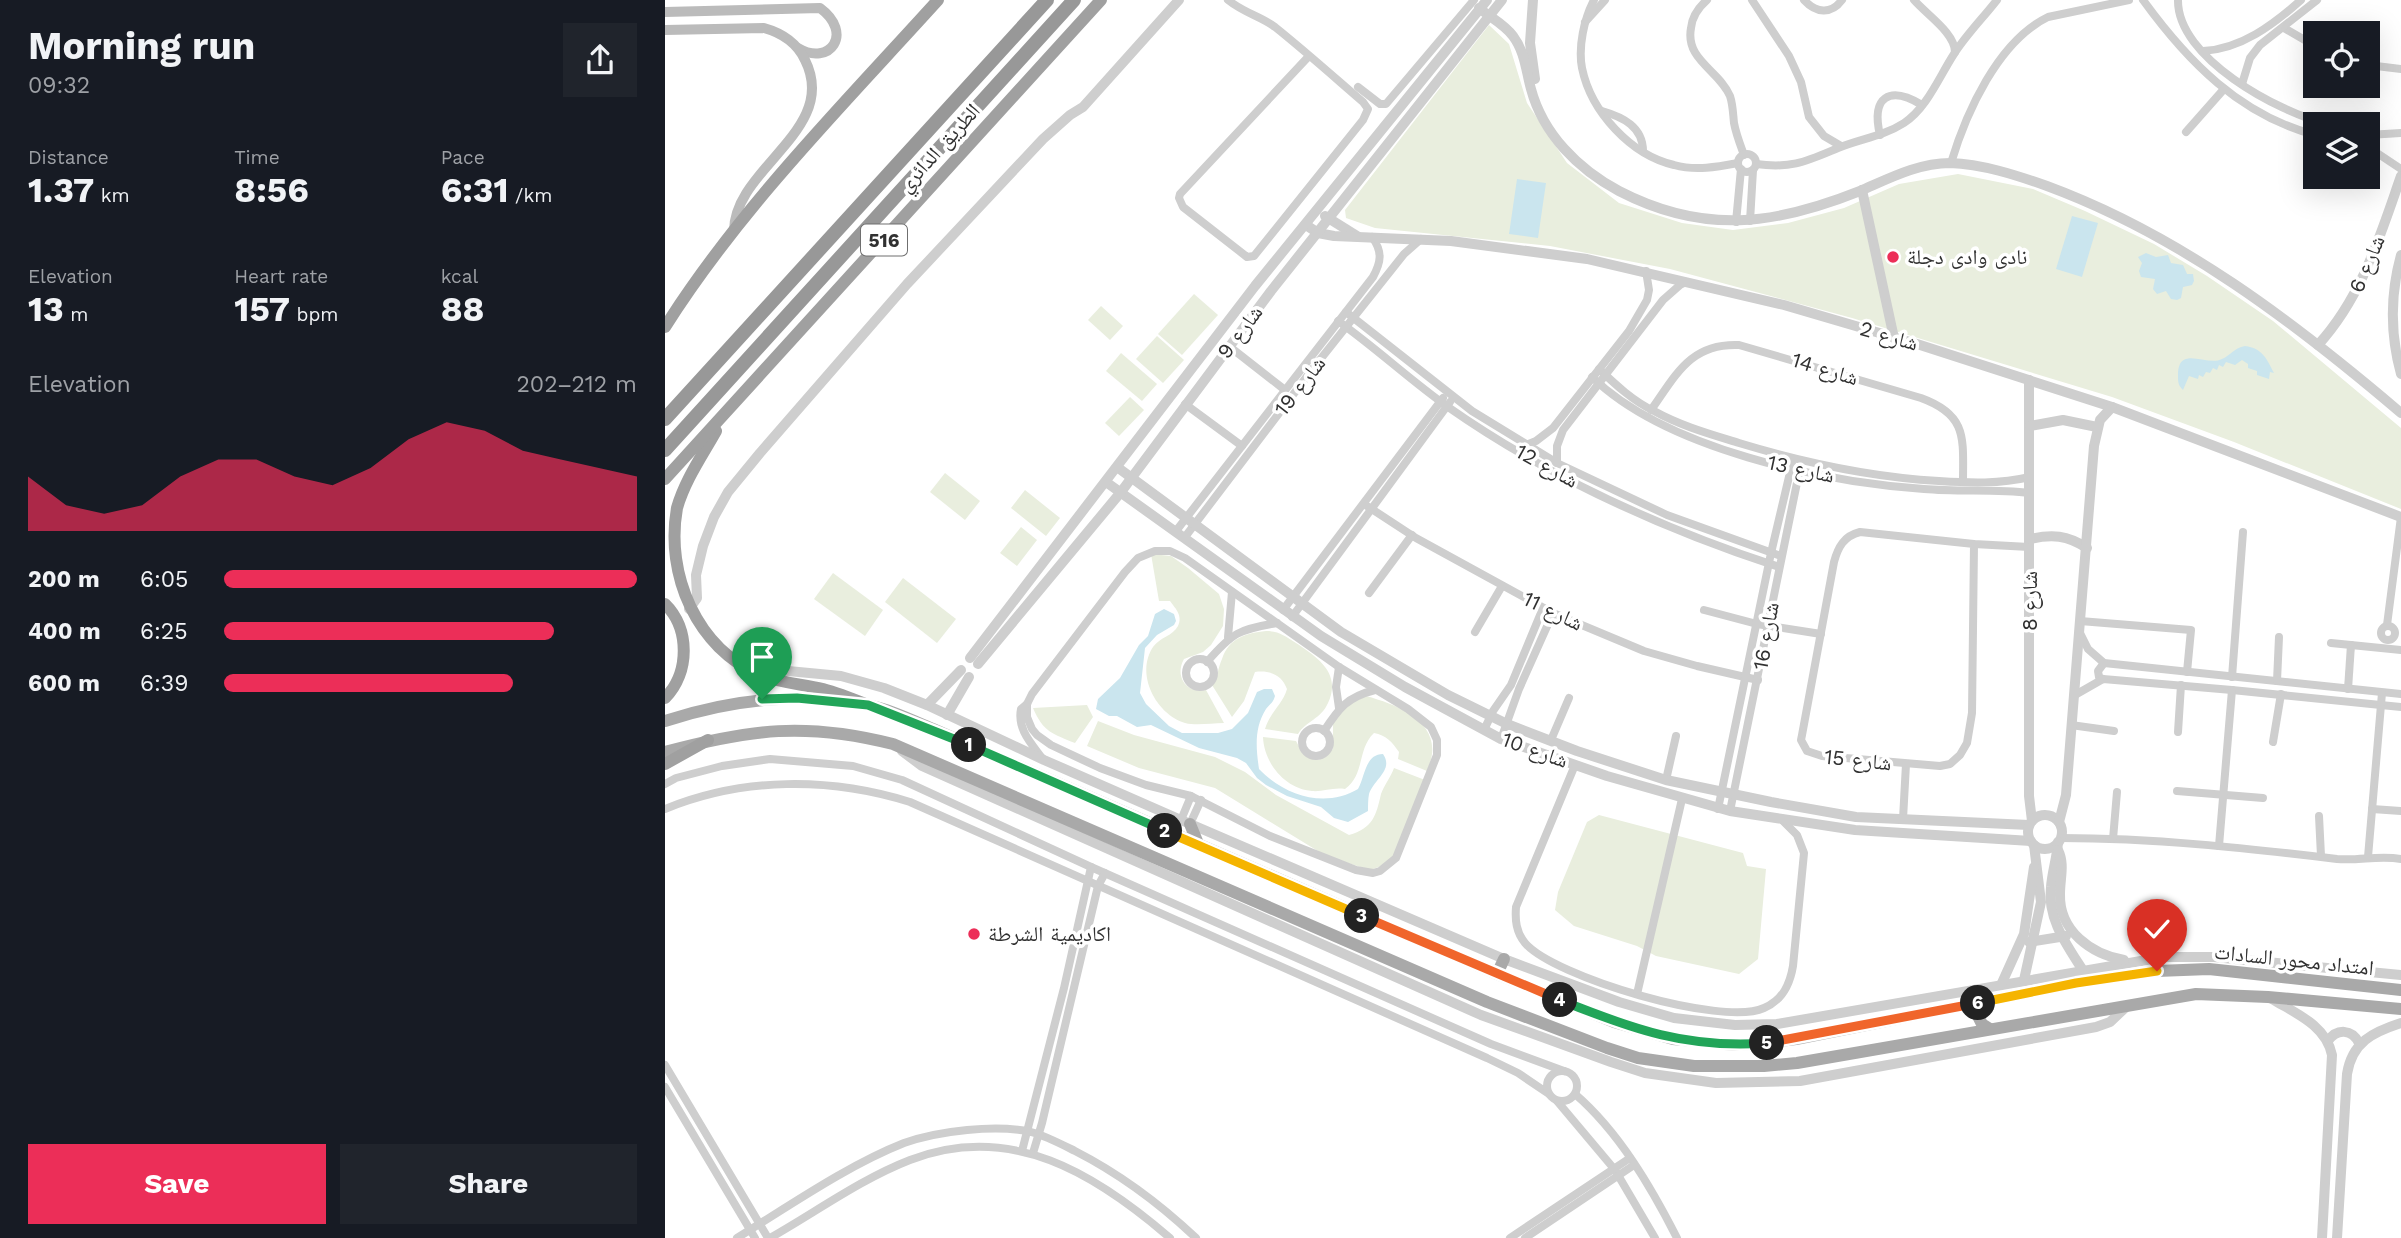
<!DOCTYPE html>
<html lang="en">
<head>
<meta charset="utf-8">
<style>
	:root { --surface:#171b24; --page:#20242c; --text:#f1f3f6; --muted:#9ea1a6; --accent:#ec2e58 }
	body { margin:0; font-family:"Work Sans","Noto Naskh Arabic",sans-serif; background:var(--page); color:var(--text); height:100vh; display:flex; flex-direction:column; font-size:26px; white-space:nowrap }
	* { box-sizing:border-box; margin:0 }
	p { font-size:23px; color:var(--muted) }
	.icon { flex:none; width:38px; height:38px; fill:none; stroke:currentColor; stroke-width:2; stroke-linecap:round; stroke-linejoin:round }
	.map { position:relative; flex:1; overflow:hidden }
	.side { display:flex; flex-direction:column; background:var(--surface); width:665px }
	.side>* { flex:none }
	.buttons { position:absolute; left:1638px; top:21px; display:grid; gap:14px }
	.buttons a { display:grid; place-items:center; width:77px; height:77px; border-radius:0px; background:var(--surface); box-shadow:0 7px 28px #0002; font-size:35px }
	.pin { position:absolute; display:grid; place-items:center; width:60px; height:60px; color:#fff; margin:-72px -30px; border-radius:50% 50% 50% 0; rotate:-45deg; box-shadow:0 0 7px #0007 }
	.pin .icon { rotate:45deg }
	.km { position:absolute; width:35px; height:35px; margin:-18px; border-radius:50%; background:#222; color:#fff; font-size:19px; line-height:35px; text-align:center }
	.round { display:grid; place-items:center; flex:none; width:74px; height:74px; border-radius:0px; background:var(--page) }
	.summary { display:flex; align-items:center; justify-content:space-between; height:119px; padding:0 28px }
	h1 { font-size:38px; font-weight:700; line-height:52px }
	.figures { display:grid; grid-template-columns:repeat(3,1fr); gap:10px; height:119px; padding:7px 28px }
	.figures div { display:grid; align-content:center }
	.figures b { font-size:35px; font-weight:700 }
	.figures small { font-size:19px; font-weight:400 }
	.figures p { font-size:19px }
	.chart { height:196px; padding:14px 28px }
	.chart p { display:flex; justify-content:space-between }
	.chart svg { width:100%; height:126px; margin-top:7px; fill:var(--accent); opacity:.7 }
	.button { display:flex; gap:14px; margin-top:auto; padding:14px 28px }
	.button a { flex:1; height:80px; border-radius:0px; background:var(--accent); color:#fff; font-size:28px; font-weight:700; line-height:80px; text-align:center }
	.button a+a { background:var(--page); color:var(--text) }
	ul { padding:0 28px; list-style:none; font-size:23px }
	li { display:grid; grid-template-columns:112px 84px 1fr; align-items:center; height:52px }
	li i { height:18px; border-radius:9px; background:var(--accent) }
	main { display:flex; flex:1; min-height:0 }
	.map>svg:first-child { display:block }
	.green { fill:#e9eede }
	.water { fill:#cae5ee }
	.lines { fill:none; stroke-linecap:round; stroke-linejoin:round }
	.minor { stroke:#cecece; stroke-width:8 }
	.tertiary { stroke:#cecece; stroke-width:10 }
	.secondary { stroke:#bbb; stroke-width:10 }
	.primary { stroke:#a9a9a9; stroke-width:12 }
	.trunk { stroke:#a0a0a0; stroke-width:12 }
	.motorway { stroke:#989898; stroke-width:14 }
	.split-1-casing { stroke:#fff; stroke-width:14 }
	.split-2-casing { stroke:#fff; stroke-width:14 }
	.split-3-casing { stroke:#fff; stroke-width:14 }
	.split-4-casing { stroke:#fff; stroke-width:14 }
	.split-5-casing { stroke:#fff; stroke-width:14 }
	.split-6-casing { stroke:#fff; stroke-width:14 }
	.split-7-casing { stroke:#fff; stroke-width:14 }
	.split-1 { stroke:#22a559; stroke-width:9 }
	.split-2 { stroke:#22a559; stroke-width:9 }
	.split-3 { stroke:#f5b400; stroke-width:9 }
	.split-4 { stroke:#f0652b; stroke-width:9 }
	.split-5 { stroke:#22a559; stroke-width:9 }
	.split-6 { stroke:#f0652b; stroke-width:9 }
	.split-7 { stroke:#f5b400; stroke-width:9 }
	.poi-dot { fill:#ec2e58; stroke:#fff; stroke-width:2.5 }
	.labels { text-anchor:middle; stroke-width:7; stroke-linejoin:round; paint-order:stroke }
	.shield { fill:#fff; stroke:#6f6f6f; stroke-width:2 }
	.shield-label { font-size:19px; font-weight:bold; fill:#313131 }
	.street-label { font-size:21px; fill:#313131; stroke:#fff }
	.poi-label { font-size:21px; fill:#313131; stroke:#fff; text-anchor:start }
</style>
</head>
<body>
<main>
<section class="side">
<div class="summary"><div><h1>Morning run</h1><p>09:32</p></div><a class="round"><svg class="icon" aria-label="share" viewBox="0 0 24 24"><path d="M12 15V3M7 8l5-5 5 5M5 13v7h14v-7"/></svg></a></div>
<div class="figures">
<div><p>Distance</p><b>1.37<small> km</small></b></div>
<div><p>Time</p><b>8:56</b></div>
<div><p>Pace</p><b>6:31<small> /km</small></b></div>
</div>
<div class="figures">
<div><p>Elevation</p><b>13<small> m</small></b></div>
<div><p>Heart rate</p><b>157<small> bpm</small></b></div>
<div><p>kcal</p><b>88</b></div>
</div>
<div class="chart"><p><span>Elevation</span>202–212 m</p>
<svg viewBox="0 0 160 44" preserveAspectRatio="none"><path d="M0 44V25L10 35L20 38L30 35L40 25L50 19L60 19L70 25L80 28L90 22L100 12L110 6L120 9L130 16L140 19L150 22L160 25V44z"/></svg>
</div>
<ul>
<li><b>200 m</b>6:05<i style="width:100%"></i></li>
<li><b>400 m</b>6:25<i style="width:80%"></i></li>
<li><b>600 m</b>6:39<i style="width:70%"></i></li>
</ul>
<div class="button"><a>Save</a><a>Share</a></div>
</section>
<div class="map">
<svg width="1736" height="1238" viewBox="0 0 1736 1238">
	<rect width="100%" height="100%" fill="#fff"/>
	<g class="green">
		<polygon points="824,25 844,44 862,103 902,163 954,203 1017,223 1068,230 1123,223 1179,208 1234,184 1293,174 1368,189 1420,211 1489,244 1542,276 1608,321 1736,428 1736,509 1569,442 1447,397 1187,318 1005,269 885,246 710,228 681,218 680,210"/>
		<polygon points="529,294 553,315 517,355 493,334"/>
		<polygon points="436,306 458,326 445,340 423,320"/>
		<polygon points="492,336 519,360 498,383 471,359"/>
		<polygon points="456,353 492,384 477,401 441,371"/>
		<polygon points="465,397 479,410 454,436 440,423"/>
		<polygon points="280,473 315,501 300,520 265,492"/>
		<polygon points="360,490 395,518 381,536 346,508"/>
		<polygon points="356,527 372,540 352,566 335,553"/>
		<path d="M486,554L506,556L523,568L554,594L559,609L558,626L546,645L538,652L519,659C509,677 522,694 541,690L559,723C546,723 532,726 520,723C491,714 470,674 488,647C495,637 508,636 513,626C518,616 511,609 505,601H494Z"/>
		<polygon points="168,573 218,610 200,636 149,599"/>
		<polygon points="238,578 291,619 272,643 220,602"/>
		<path d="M601,631C614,631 620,636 631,643C652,657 677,673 663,703C656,719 641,721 633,734L600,729C605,712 618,704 622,689C617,675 605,670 590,672L579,701L567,717L547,685C553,676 553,668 557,659C564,638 581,633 601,631Z"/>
		<path d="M701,696C737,706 783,725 762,771L733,759L734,752C727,742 721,735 709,733C692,749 700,775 680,789C668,787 658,792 647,791C620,789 599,763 598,737L631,741L638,754L654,760L668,749V722L682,705Z"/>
		<path d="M422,705L428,717L410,743C388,734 378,732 368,708Z"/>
		<path d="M433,721L469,735L550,757L580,772L611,795L684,835C708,828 711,816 716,794C719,785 726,777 729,768L760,780L734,846L725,863L705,870L661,856L550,788L474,768L422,746Z"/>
		<polygon points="934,815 1078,853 1082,866 1101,869 1093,959 1074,974 991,956 972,946 909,926 890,910 893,892 922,822"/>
	</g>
	<g class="water">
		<polygon points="852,179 881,183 873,238 844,234"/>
		<polygon points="1407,216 1433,223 1417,277 1391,269"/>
		<polygon points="1481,253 1491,257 1503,255 1506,263 1518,265 1522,274 1528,274 1529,281 1527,285 1518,287 1516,298 1512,300 1506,299 1501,291 1492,294 1488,289 1490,279 1476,277 1474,271 1477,263 1473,257"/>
		<path d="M1580,346C1597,348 1602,359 1609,373L1605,372L1604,379L1592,375V371L1583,368V364L1577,360L1570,365L1561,362L1558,367L1554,365L1552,370L1548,368L1545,373L1541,372L1538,377L1534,375L1533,379L1524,376L1518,390C1513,385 1513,382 1513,375C1513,344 1542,367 1557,359C1566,355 1569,348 1580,346Z"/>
		<path d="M499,609L509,614L511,621L509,625L492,635L480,648L475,693L481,704L504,726L517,733H553L567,729L583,713L592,692L599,689H607L610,696C608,703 605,704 601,709C589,728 591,748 594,769C619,795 659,809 693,789C700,777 700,754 718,754C729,770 709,779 704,794C703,799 703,806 703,811L683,822L669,818L656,807L622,796L601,785L592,778L581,763L572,758L534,748L486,725L472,727L452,716H444L431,709L433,699L455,678L474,645L483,636L490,614Z"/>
	</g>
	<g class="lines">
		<g class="minor">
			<path d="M563,0C579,13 595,16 610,27C640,51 669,77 698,102L703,109L698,120L589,256L582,257L518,207L514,198L515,194L644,56"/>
			<path d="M929,0C919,19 913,47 917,68C926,112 966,155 1009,165C1031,171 1052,167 1073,163"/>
			<path d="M1042,0C1034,7 1027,17 1026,28C1020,60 1054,70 1065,96C1068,105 1068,114 1069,123C1071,134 1075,144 1079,155"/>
			<polyline points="1087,0 1124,56 1136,82 1144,117 1159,136 1176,146"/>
			<path d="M1139,0C1151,13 1166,15 1177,0"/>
			<path d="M1249,0C1262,15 1290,33 1290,52"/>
			<path d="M1478,0C1523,62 1575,115 1650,135"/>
			<path d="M1513,0C1512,58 1613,112 1662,124"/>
			<polyline points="920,22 940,0"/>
			<polyline points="1619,28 1650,46"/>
			<path d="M1538,51C1576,49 1608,25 1636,0"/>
			<polyline points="1703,65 1736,69"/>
			<polyline points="1577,84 1585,58 1595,45 1652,0"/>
			<polyline points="693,87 715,104 721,104 809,0"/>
			<path d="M937,111C958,117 978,127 978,151"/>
			<polyline points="1521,132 1559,89"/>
			<path d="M1215,135C1206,97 1224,85 1257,105"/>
			<polyline points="1703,135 1736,133"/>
			<polyline points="1703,147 1736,169"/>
			<circle cx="1082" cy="163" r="9"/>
			<path d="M1286,163C1301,113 1333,41 1383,17L1464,0"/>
			<path d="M1091,164C1127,169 1142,161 1173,148C1195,139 1219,136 1239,123C1262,108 1274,77 1289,54C1301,35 1318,18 1332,0"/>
			<polyline points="1085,221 1088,170"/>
			<polyline points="1071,222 1076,169"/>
			<polyline points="681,312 807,411 892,463 1002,515 1116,556"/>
			<path d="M673,321C711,348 745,380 783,407C883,477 998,529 1114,567"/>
			<polyline points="565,347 620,390"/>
			<path d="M934,369C951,385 968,401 989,411C1016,426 1045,434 1074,443C1140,463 1206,477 1274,481C1306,483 1334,484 1365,477"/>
			<path d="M927,377C1001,449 1158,482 1259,489C1294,492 1330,489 1365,493"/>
			<polyline points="520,404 577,446"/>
			<path d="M986,410C1011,375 1025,343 1074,345L1256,398C1303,415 1298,439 1298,482"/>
			<polyline points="861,445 871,441 888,428 964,331 982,300 984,290 981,271"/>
			<polyline points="892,463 892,446 898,430 998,300 1015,285 1021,282"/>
			<polyline points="699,504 751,538 888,613 979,651 1032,666 1093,680"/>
			<path d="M511,531L708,277C716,262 718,252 707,237"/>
			<polyline points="520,537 646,371 739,254 756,239"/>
			<path d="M1309,544L1195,532C1179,536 1173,547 1169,562L1137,735L1136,740L1142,751L1157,756L1275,766L1285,764L1295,755L1302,743L1307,713L1309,544L1364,547"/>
			<polygon points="490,551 505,551 520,558 674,667 743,709 766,727 772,740 772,755 731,858 715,871 708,873 691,870 605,836 526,796 481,785 435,768 386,745 372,735 367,729 362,717 362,704 367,694 460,572 473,558"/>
			<polyline points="704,593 747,535"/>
			<polyline points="618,610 778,398"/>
			<polyline points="1039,610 1092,624 1156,634"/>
			<polyline points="627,617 785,402"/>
			<polyline points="1415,621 1526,630 1522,672"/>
			<polyline points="1722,625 1736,517"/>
			<circle cx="1723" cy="633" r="7"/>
			<polyline points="1414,631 1423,649 1439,663 1736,694"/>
			<polyline points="810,632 837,586"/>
			<polyline points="563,637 567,592"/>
			<polyline points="1666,643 1736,650"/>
			<circle cx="535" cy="673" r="14"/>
			<path d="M542,662C567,633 574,629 612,623"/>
			<polyline points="1567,677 1578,532"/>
			<polyline points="1438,679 1434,677 1433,671 1439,663"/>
			<polyline points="1612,681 1614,637"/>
			<polyline points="1683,689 1686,645"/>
			<polyline points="1410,695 1438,679 1567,690 1736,707"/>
			<path d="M362,704L356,709C352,729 366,743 377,758"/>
			<polyline points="674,708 671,687 674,667"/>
			<polyline points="1406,725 1449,731"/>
			<circle cx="651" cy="742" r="14"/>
			<polyline points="819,730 828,711 846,685 878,608"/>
			<path d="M659,731C674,708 682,697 710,690"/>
			<polyline points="1513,732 1516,685"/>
			<polyline points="836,739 854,689 888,613"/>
			<polyline points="886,740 904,698"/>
			<polyline points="1608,742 1616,694"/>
			<path d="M910,765L851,907C850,920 851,932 860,943C889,977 1057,1027 1099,1008C1118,1000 1125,984 1128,966L1139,853L1132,835L1117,820"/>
			<polyline points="1001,780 1011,736"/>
			<polyline points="0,784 11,778 57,766 105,759 188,766 237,780 426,867 826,1044 899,1071"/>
			<polyline points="1512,791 1598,798"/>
			<path d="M0,809C78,777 165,777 245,802L822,1058L853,1073L884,1094"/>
			<polyline points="1053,809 1106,553 1127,464"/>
			<polyline points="1707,809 1736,811"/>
			<polyline points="1065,811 1135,468"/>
			<polyline points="1654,816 1656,856"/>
			<polyline points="1238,819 1241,764"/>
			<polyline points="516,820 526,796"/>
			<polyline points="525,824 536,800"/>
			<path d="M1396,838C1488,838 1580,848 1672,859C1694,861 1714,855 1736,859"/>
			<polyline points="1448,839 1452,792"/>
			<polyline points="1554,846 1567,690"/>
			<polyline points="1703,857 1717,693"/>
			<polyline points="972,994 1017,799"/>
			<polyline points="0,1065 103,1238"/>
			<circle cx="897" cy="1086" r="15"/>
			<polyline points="0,1087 90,1238"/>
			<path d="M910,1094C954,1132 986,1187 1012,1238"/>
			<polyline points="892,1101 950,1170 990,1238"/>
			<polyline points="357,1151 399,988 426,867"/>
			<polyline points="368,1153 377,1123 433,886 440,873"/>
			<path d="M72,1238C124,1206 183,1165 239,1143C273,1131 331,1124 366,1132C381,1136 396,1144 410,1151C455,1174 494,1203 531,1238"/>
			<path d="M105,1238C151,1212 196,1179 245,1160C346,1121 431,1174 505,1238"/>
			<polyline points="845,1238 965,1158"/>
			<polyline points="860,1238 969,1165"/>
		</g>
		<g class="tertiary">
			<polyline points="868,0 865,43 870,79"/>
			<path d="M814,8C826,18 839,24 848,36C860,52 861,71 866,89C878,134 913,169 954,191C1039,235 1110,225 1195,191C1223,179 1253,163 1285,163C1317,164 1351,175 1382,186C1515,235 1629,322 1736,413"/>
			<polyline points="1197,190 1229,338"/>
			<polyline points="660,216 692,236"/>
			<polyline points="641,225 653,233 669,236 786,241 922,259 1119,305 1252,344 1447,407 1736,517"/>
			<path d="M1736,255C1725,295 1725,334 1736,374"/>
			<path d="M1653,345C1697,297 1715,236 1736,176"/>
			<polyline points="1364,380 1364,796 1367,821"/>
			<polyline points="1365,426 1398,420 1432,427"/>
			<polyline points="452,467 676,632 783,695 842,724 912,751 1001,780 1106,802 1191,817 1364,825"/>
			<polyline points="441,482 656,636 740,687 836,739 942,776 1065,811 1190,830 1366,841"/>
			<path d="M1365,539C1387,534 1402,535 1422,548"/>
			<polyline points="24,609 32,598 31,575 38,546 49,517 63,492 95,453 242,284 378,139 405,115 418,107 514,0"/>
			<polyline points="305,658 590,286 822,0"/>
			<polyline points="81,664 102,669 176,676 219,688 262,705 379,760 516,820 839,959 954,1002 1009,1018 1070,1025 1112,1024 1499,957 1549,957 1736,975"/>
			<polyline points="313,664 456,492 606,291 837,0"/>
			<polyline points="262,705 296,670"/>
			<polyline points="282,715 304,677"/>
			<polyline points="237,751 257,766 816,1015 946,1062 980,1073 1051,1083 1135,1081 1431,1027 1445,1022 1462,1006"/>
			<circle cx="1380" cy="832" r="17"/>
			<polyline points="1394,822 1401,795 1429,446 1435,420 1447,407"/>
			<path d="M1393,842C1392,858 1387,872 1386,887C1382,918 1401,944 1417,969"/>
			<path d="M1393,850C1400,864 1395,878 1395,894C1394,931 1426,954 1459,960"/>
			<polyline points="1364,942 1401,936"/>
			<polyline points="1359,980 1376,902 1369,845"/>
			<polyline points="1336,985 1359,934 1369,867"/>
			<path d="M1607,999C1630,1013 1661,1025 1667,1055L1657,1238"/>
			<path d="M1663,1041C1672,1028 1687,1029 1694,1043"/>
			<path d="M1672,1238L1682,1074C1687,1042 1708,1032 1736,1023"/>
		</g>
		<g class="secondary">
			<path d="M0,12L155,8C189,33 165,67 133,48"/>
			<path d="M0,30L99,28C117,33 132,43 140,60C175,130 69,168 69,231"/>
		</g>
		<g class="primary">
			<path d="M0,721C64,700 136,691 202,705C225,709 247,721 268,729L832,974L949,1022L1008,1039L1070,1045L1100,1043L1131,1039L1411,983L1492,971L1544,969L1736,990"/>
			<path d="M0,752C85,729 141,722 228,744L822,1002L942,1048L973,1058L1029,1066H1099L1132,1063L1531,994L1603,997L1736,1009"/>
			<polyline points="525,824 534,846"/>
			<polyline points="832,974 839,959"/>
			<polyline points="1317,1003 1313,1016 1317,1024 1325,1029"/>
		</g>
		<g class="trunk">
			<path d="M0,327C76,207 178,105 273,0"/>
			<path d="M51,431C37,456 20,480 12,508C0,575 32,648 95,675C115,683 137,684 158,689C173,693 188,699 203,705"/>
			<polyline points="0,479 436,0"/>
			<path d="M0,604C25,628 25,673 0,698"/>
			<polyline points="0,764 43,740"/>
		</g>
		<g class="motorway">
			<polyline points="0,419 382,0"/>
			<polyline points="0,450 409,0"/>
		</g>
	</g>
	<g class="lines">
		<g class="split-1-casing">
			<polyline id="split-1" points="97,699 132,698 203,705 304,745"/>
		</g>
		<g class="split-2-casing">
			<polyline id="split-2" points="304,745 500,831"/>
		</g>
		<g class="split-3-casing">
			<polyline id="split-3" points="500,831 697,916"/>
		</g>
		<g class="split-4-casing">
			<polyline id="split-4" points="697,916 895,1000"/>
		</g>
		<g class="split-5-casing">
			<path id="split-5" d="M895,1000C967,1029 1022,1049 1102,1043"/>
		</g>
		<g class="split-6-casing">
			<polyline id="split-6" points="1102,1043 1313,1003"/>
		</g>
		<g class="split-7-casing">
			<polyline id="split-7" points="1313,1003 1411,983 1492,971"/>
		</g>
		<use href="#split-1" class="split-1"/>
		<use href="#split-2" class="split-2"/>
		<use href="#split-3" class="split-3"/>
		<use href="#split-4" class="split-4"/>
		<use href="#split-5" class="split-5"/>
		<use href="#split-6" class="split-6"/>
		<use href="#split-7" class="split-7"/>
	</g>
	<g class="poi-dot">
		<circle cx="1228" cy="257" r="7"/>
		<circle cx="309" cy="934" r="7"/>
	</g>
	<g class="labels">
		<rect class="shield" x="196" y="224.5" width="46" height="31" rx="5"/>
		<g class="shield-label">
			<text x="219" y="247">516</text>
		</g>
		<g class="street-label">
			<text transform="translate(274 148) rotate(-48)" y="7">الطريق الدائري</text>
			<text transform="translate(1702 264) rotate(-67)" y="7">شارع 6</text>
			<text transform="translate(575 332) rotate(-53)" y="7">شارع 9</text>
			<text transform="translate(1224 336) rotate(16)" y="7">شارع 2</text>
			<text transform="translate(1160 369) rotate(17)" y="7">شارع 14</text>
			<text transform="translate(635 386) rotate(-52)" y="7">شارع 19</text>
			<text transform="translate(882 466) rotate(29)" y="7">شارع 12</text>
			<text transform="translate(1136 469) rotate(12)" y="7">شارع 13</text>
			<text transform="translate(1365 601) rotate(-90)" y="7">شارع 8</text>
			<text transform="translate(888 611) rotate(26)" y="7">شارع 11</text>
			<text transform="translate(1101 636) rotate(-80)" y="7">شارع 16</text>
			<text transform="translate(870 750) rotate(20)" y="7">شارع 10</text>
			<text transform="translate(1193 760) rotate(6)" y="7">شارع 15</text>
			<text transform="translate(1629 960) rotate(6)" y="7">امتداد محور السادات</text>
		</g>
		<g class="poi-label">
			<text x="1242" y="264">نادى وادى دجلة</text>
			<text x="323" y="941">اكاديمية الشرطة</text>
		</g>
	</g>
</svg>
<div class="buttons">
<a><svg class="icon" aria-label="locate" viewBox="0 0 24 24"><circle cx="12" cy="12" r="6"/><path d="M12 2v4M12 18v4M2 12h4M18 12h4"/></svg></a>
<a><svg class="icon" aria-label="layers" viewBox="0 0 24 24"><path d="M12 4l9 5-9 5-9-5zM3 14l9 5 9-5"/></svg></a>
</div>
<div class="pin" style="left:97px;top:699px;background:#1e9e55"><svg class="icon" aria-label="arrive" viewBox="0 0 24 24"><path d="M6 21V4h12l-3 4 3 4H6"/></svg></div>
<div class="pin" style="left:1492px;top:971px;background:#d93025"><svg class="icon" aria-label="check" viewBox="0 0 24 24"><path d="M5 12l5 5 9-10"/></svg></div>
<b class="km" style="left:304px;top:745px">1</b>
<b class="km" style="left:500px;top:831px">2</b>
<b class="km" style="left:697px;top:916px">3</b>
<b class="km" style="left:895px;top:1000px">4</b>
<b class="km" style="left:1102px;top:1043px">5</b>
<b class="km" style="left:1313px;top:1003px">6</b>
</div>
</main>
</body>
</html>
